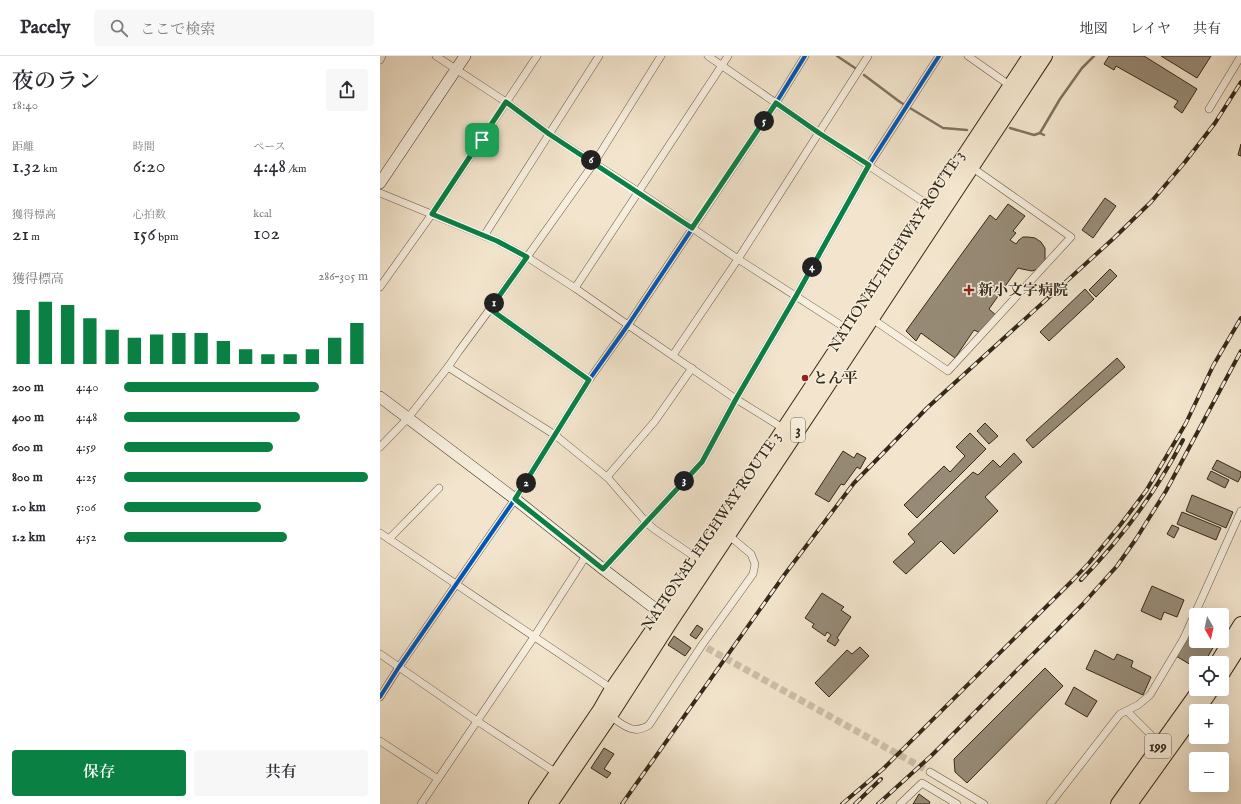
<!DOCTYPE html>
<html lang="ja">
<head>
<meta charset="utf-8">
<style>
	:root { --surface:#fff; --page:#f7f7f7; --text:#2b2b33; --muted:#7c7c81; --line:#e1e1e2; --accent:#0b8043 }
	body { margin:0; font-family:"IM FELL English","Noto Serif JP",serif; background:var(--page); color:var(--text); height:100vh; display:flex; flex-direction:column; font-size:15px; white-space:nowrap }
	* { box-sizing:border-box; margin:0 }
	p { font-size:13px; color:var(--muted) }
	.icon { flex:none; width:22px; height:22px; fill:none; stroke:currentColor; stroke-width:2; stroke-linecap:round; stroke-linejoin:round }
	.map { position:relative; flex:1; overflow:hidden }
	.sheet { display:flex; flex-direction:column; background:var(--surface); width:380px }
	.sheet>* { flex:none }
	.needle { width:26px; rotate:171deg }
	.buttons { position:absolute; left:809px; top:552px; display:grid; gap:8px }
	.buttons a { display:grid; place-items:center; width:40px; height:40px; border-radius:4px; background:var(--surface); box-shadow:0 4px 16px #0002; font-size:20px }
	.pin { position:absolute; display:grid; place-items:center; width:34px; height:34px; color:#fff; margin:-17px; border-radius:8px; box-shadow:0 2px 6px #0006 }
	.km { position:absolute; width:20px; height:20px; margin:-10px; border-radius:50%; background:#222; color:#fff; font-size:11px; line-height:20px; text-align:center }
	.round { display:grid; place-items:center; flex:none; width:42px; height:42px; border-radius:4px; background:var(--page) }
	.summary { display:flex; align-items:center; justify-content:space-between; height:68px; padding:0 12px }
	h1 { font-size:22px; font-weight:600; line-height:30px }
	.stats { display:grid; grid-template-columns:repeat(3,1fr); gap:6px; height:68px; padding:4px 12px }
	.stats div { display:grid; align-content:center }
	.stats b { font-size:20px; font-weight:600 }
	.stats small { font-size:11px; font-weight:400 }
	.stats p { font-size:11px }
	.chart { height:112px; padding:8px 12px }
	.chart p { display:flex; justify-content:space-between }
	.chart svg { width:100%; height:72px; margin-top:4px; stroke:var(--accent); stroke-width:6 }
	.action { display:flex; gap:8px; margin-top:auto; padding:8px 12px }
	.action a { flex:1; height:46px; border-radius:4px; background:var(--accent); color:#fff; font-size:16px; font-weight:600; line-height:46px; text-align:center }
	.action a+a { background:var(--page); color:var(--text) }
	ul { padding:0 12px; list-style:none; font-size:13px }
	li { display:grid; grid-template-columns:64px 48px 1fr; align-items:center; height:30px }
	li i { height:10px; border-radius:5px; background:var(--accent) }
	header { display:flex; align-items:center; gap:24px; box-sizing:border-box; height:56px; padding:0 20px; background:var(--surface); border-bottom:1px solid var(--line) }
	header strong { font-size:19px }
	nav { display:flex; gap:22px; margin-inline-start:auto; font-size:14px }
	.search { width:280px; height:36px; background:var(--page); display:flex; align-items:center; gap:10px; box-sizing:border-box; padding:0 14px; border-radius:4px; color:var(--muted); font-size:15px }
	main { display:flex; flex:1; min-height:0 }
	.map>svg:first-child { display:block }
	.lines { fill:none; stroke-linecap:round; stroke-linejoin:round }
	.stream { stroke:#807360; stroke-width:2.5 }
	.building { fill:#978b77; stroke:#342919 }
	.street-tunnel { stroke:#cdbfa9; stroke-width:7; stroke-dasharray:7 3.5; stroke-linecap:butt }
	.street-casing { stroke:#645846; stroke-width:8 }
	.secondary-casing { stroke:#342919; stroke-width:12 }
	.highway-casing { stroke:#342919; stroke-width:16 }
	.street { stroke:#f7eede; stroke-width:7 }
	.secondary { stroke:#f7eede; stroke-width:11 }
	.highway { stroke:#f3e5cd; stroke-width:14 }
	.rail-casing { stroke:#342919; stroke-width:4 }
	.rail { stroke:#f7eede; stroke-width:2.5; stroke-dasharray:8; stroke-linecap:butt }
	.cycleway-casing { stroke:#f7eede; stroke-width:6 }
	.cycleway { stroke:#0057b8; stroke-width:4 }
	.route-casing { stroke:#fff; stroke-width:8 }
	.route { stroke:#0b8043; stroke-width:5 }
	.poi-dot { fill:#8f2418; stroke:#f7eede; stroke-width:1.5 }
	.labels { text-anchor:middle; stroke-width:3; stroke-linejoin:round; paint-order:stroke }
	.shield { fill:#f7eede; stroke:#6e6454; stroke-width:1 }
	.shield-label { font-size:14px; font-weight:bold; fill:#342919 }
	.street-label { font-size:15px; fill:#342919; stroke:#f7eede }
	.poi-label { font-size:15px; font-weight:bold; fill:#342919; stroke:#f7eede; text-anchor:start }
</style>
</head>
<body>
<header>
<strong>Pacely</strong>
<div class="search"><svg class="icon" aria-label="search" viewBox="0 0 24 24"><circle cx="10" cy="10" r="6"/><path d="M15 15l6 6"/></svg>ここで検索</div>
<nav><a>地図</a><a>レイヤ</a><a>共有</a></nav>
</header>
<main>
<section class="sheet">
<div class="summary"><div><h1>夜のラン</h1><p>18:40</p></div><a class="round"><svg class="icon" aria-label="share" viewBox="0 0 24 24"><path d="M12 15V3M7 8l5-5 5 5M5 13v7h14v-7"/></svg></a></div>
<div class="stats">
<div><p>距離</p><b>1.32<small> km</small></b></div>
<div><p>時間</p><b>6:20</b></div>
<div><p>ペース</p><b>4:48<small> /km</small></b></div>
</div>
<div class="stats">
<div><p>獲得標高</p><b>21<small> m</small></b></div>
<div><p>心拍数</p><b>156<small> bpm</small></b></div>
<div><p>kcal</p><b>102</b></div>
</div>
<div class="chart"><p><span>獲得標高</span>286–305 m</p>
<svg viewBox="0 0 160 44" preserveAspectRatio="none"><path d="M5 44V11M15 44V6M25 44V8M35 44V16M45 44V23M55 44V28M65 44V26M75 44V25M85 44V25M95 44V30M105 44V35M115 44V38M125 44V38M135 44V35M145 44V28M155 44V19"/></svg>
</div>
<ul>
<li><b>200 m</b>4:40<i style="width:80%"></i></li>
<li><b>400 m</b>4:48<i style="width:72%"></i></li>
<li><b>600 m</b>4:59<i style="width:61%"></i></li>
<li><b>800 m</b>4:25<i style="width:100%"></i></li>
<li><b>1.0 km</b>5:06<i style="width:56%"></i></li>
<li><b>1.2 km</b>4:52<i style="width:67%"></i></li>
</ul>
<div class="action"><a>保存</a><a>共有</a></div>
</section>
<div class="map">
<svg width="861" height="748" viewBox="0 0 861 748">
	<rect width="100%" height="100%" fill="#f3e5cd"/>
	<filter id="stains"><feTurbulence type="fractalNoise" baseFrequency=".005" numOctaves="4"/><feColorMatrix values="0 0 0 0 .2 0 0 0 0 .09 0 0 0 0 .02 0 0 0 .5 -.17"/></filter>
	<radialGradient id="worn" r=".72"><stop offset=".6" stop-color="#630" stop-opacity="0"/><stop offset="1" stop-color="#630" stop-opacity=".3"/></radialGradient>
	<g class="lines">
		<g class="stream">
			<polyline points="457,0 478,14"/>
			<polyline points="484,19 520,46 563,72 587,74"/>
			<polyline points="630,72 654,79 660,77"/>
			<polyline points="660,77 680,43 702,12 714,0"/>
			<polyline points="660,77 664,79"/>
		</g>
	</g>
	<g class="building">
		<polygon points="729,0 764,0 817,33 802,57 794,51 798,45 736,10 734,14 724,8"/>
		<polygon points="781,0 831,0 817,22"/>
		<polygon points="861,88 861,100 858,99"/>
		<polygon points="725,142 736,150 713,182 702,174"/>
		<polygon points="628,148 645,160 633,175 636,177 630,184 636,188 639,184 643,181 648,181 655,182 661,186 665,192 665,204 662,208 658,213 652,215 642,213 638,212 609,253 618,261 605,279 594,274 575,302 541,277 536,285 526,275 610,159 616,164"/>
		<polygon points="730,213 737,220 716,241 709,234"/>
		<polygon points="705,233 714,243 669,285 660,276"/>
		<polygon points="737,302 745,311 653,392 646,384"/>
		<polygon points="605,367 618,380 609,388 597,375"/>
		<polygon points="590,377 606,393 537,462 524,449 564,410 570,416 585,400 576,391"/>
		<polygon points="463,395 474,402 477,397 486,402 480,413 477,411 464,429 461,428 449,446 435,438"/>
		<polygon points="634,397 642,406 605,441 618,455 574,498 561,485 526,518 513,506 535,486 528,478 593,416 598,419 613,404 620,411"/>
		<polygon points="837,404 861,416 861,420 858,426 832,413"/>
		<polygon points="831,415 849,424 845,432 827,423"/>
		<polygon points="812,439 853,456 846,472 806,455"/>
		<polygon points="802,456 841,472 836,484 797,468"/>
		<polygon points="792,469 799,472 794,482 787,478"/>
		<polygon points="772,530 804,544 797,561 784,556 781,564 761,555"/>
		<polygon points="442,537 464,551 461,554 471,561 457,582 459,584 455,590 447,585 451,579 447,576 445,580 432,571 434,568 425,562"/>
		<polygon points="825,552 836,559 821,559"/>
		<polygon points="842,563 849,567 842,577"/>
		<polygon points="816,567 816,585 837,585 824,607 816,607 816,612 796,600"/>
		<polygon points="317,569 323,573 316,583 310,579"/>
		<polygon points="294,580 311,592 305,600 288,589"/>
		<polygon points="480,591 489,600 449,641 435,627 467,594 472,598"/>
		<polygon points="715,594 734,604 737,598 753,605 751,611 771,621 763,639 706,613"/>
		<polygon points="665,612 683,630 587,727 575,716 574,703"/>
		<polygon points="694,631 717,645 707,661 685,648"/>
		<polygon points="224,692 234,698 224,713 231,717 227,722 211,712"/>
		<polygon points="539,738 550,746 549,748 533,748"/>
	</g>
	<g class="lines">
		<polyline class="street-tunnel" points="327,592 550,716"/>
		<g class="street-casing">
			<g id="street">
				<polyline points="56,0 126,46 169,78 259,136 358,203 470,275"/>
				<polyline points="328,0 439,77 553,152"/>
				<polyline points="588,0 632,31"/>
				<polyline points="0,4 2,0"/>
				<polyline points="829,53 861,0"/>
				<polyline points="0,137 117,185 147,201 195,232 248,269 356,343 406,374"/>
				<polyline points="104,180 219,0"/>
				<polyline points="0,231 52,158 157,0"/>
				<polyline points="195,232 348,0"/>
				<polyline points="110,253 209,324"/>
				<polyline points="491,262 568,315 691,181 590,110"/>
				<polyline points="293,299 358,203 488,0"/>
				<polyline points="68,311 175,379 228,422 266,466 274,473 318,503"/>
				<polyline points="0,391 28,362 68,311 79,295 110,253 214,107 281,0"/>
				<polyline points="227,421 275,365 312,312"/>
				<polyline points="0,477 232,633"/>
				<polyline points="9,483 59,432"/>
				<polyline points="223,513 322,406 356,343 416,240 489,109 559,0"/>
				<polyline points="0,598 97,665 178,718"/>
				<polyline points="0,641 19,611 135,443 209,324 248,269 396,47 425,0"/>
				<polyline points="747,655 781,689"/>
				<path d="M229,659C242,668 253,680 269,669L322,589L373,518L375,508L371,498L347,478"/>
				<polyline points="0,685 58,723"/>
				<polyline points="550,716 604,748"/>
				<polyline points="41,748 154,581 206,500"/>
				<polyline points="520,748 542,727 577,748"/>
				<polyline points="670,748 740,658 758,649 770,639 804,582 861,455"/>
			</g>
		</g>
		<g class="secondary-casing">
			<g id="secondary">
				<polyline points="0,127 85,0"/>
				<polyline points="0,341 135,443 223,513 290,564"/>
			</g>
		</g>
		<g class="highway-casing">
			<g id="highway">
				<polyline points="837,607 861,568"/>
				<polyline points="842,618 861,588"/>
				<polyline points="817,655 832,633"/>
				<polyline points="156,748 220,654 232,633 283,559 318,503 650,0"/>
				<polyline points="170,748 230,660 291,565 438,344 665,0"/>
				<polyline points="738,748 820,633"/>
				<polyline points="750,748 816,656"/>
			</g>
		</g>
		<use href="#street" class="street"/>
		<use href="#secondary" class="secondary"/>
		<use href="#highway" class="highway"/>
		<g class="rail-casing">
			<g id="rail">
				<path d="M701,524C742,482 776,436 803,384"/>
				<polyline points="242,748 405,518 474,427 547,352 734,182 771,146 805,106 835,67 861,26"/>
				<polyline points="462,748 503,713 692,525 709,507 741,468 766,435 806,367 833,310 861,262"/>
				<polyline points="475,748 501,723"/>
				<polyline points="498,748 551,700 702,549 737,510 756,483 786,435 861,295"/>
			</g>
		</g>
		<use href="#rail" class="rail"/>
		<g class="cycleway-casing">
			<g id="cycleway">
				<polyline points="223,513 322,406 356,343 416,240 489,109 559,0"/>
				<polyline points="0,641 19,611 135,443 209,324 248,269 396,47 425,0"/>
			</g>
		</g>
		<use href="#cycleway" class="cycleway"/>
	</g>
	<g class="lines">
		<g class="route-casing">
			<polygon id="route" points="126,46 169,78 312,172 396,47 439,77 489,109 416,240 356,343 322,406 223,513 135,443 209,324 110,253 147,201 117,185 52,158"/>
		</g>
		<use href="#route" class="route"/>
	</g>
	<g class="poi-dot">
		<path d="M587 228h4v4h4v4h-4v4h-4v-4h-4v-4h4z"/>
		<circle cx="425" cy="322" r="4"/>
	</g>
	<g class="labels">
		<g class="shield">
			<rect x="411" y="362" width="14" height="24" rx="3"/>
			<rect x="765" y="678" width="26" height="24" rx="3"/>
		</g>
		<g class="shield-label">
			<text x="418" y="379">3</text>
			<text x="778" y="695">199</text>
		</g>
		<g class="street-label">
			<text transform="translate(516 195) rotate(-57)" y="5">NATIONAL HIGHWAY ROUTE 3</text>
			<text transform="translate(331 475) rotate(-56)" y="5">NATIONAL HIGHWAY ROUTE 3</text>
		</g>
		<g class="poi-label">
			<text x="598" y="239">新小文字病院</text>
			<text x="433" y="327">とん平</text>
		</g>
	</g>
	<rect width="100%" height="100%" filter="url(#stains)"/>
	<rect width="100%" height="100%" fill="url(#worn)"/>
</svg>
<div class="buttons">
<a><svg class="needle" viewBox="-14 -14 28 28"><path d="M0-13l5 13h-10z" fill="#e53935"/><path d="M0 13l5-13h-10z" fill="#7c7c81"/></svg></a>
<a><svg class="icon" aria-label="locate" viewBox="0 0 24 24"><circle cx="12" cy="12" r="6"/><path d="M12 2v4M12 18v4M2 12h4M18 12h4"/></svg></a>
<a>+</a>
<a>−</a>
</div>
<div class="pin" style="left:102px;top:84px;background:#1e9e55"><svg class="icon" aria-label="arrive" viewBox="0 0 24 24"><path d="M6 21V4h12l-3 4 3 4H6"/></svg></div>
<b class="km" style="left:114px;top:247px">1</b>
<b class="km" style="left:146px;top:427px">2</b>
<b class="km" style="left:304px;top:425px">3</b>
<b class="km" style="left:432px;top:211px">4</b>
<b class="km" style="left:384px;top:65px">5</b>
<b class="km" style="left:211px;top:104px">6</b>
</div>
</main>
</body>
</html>
